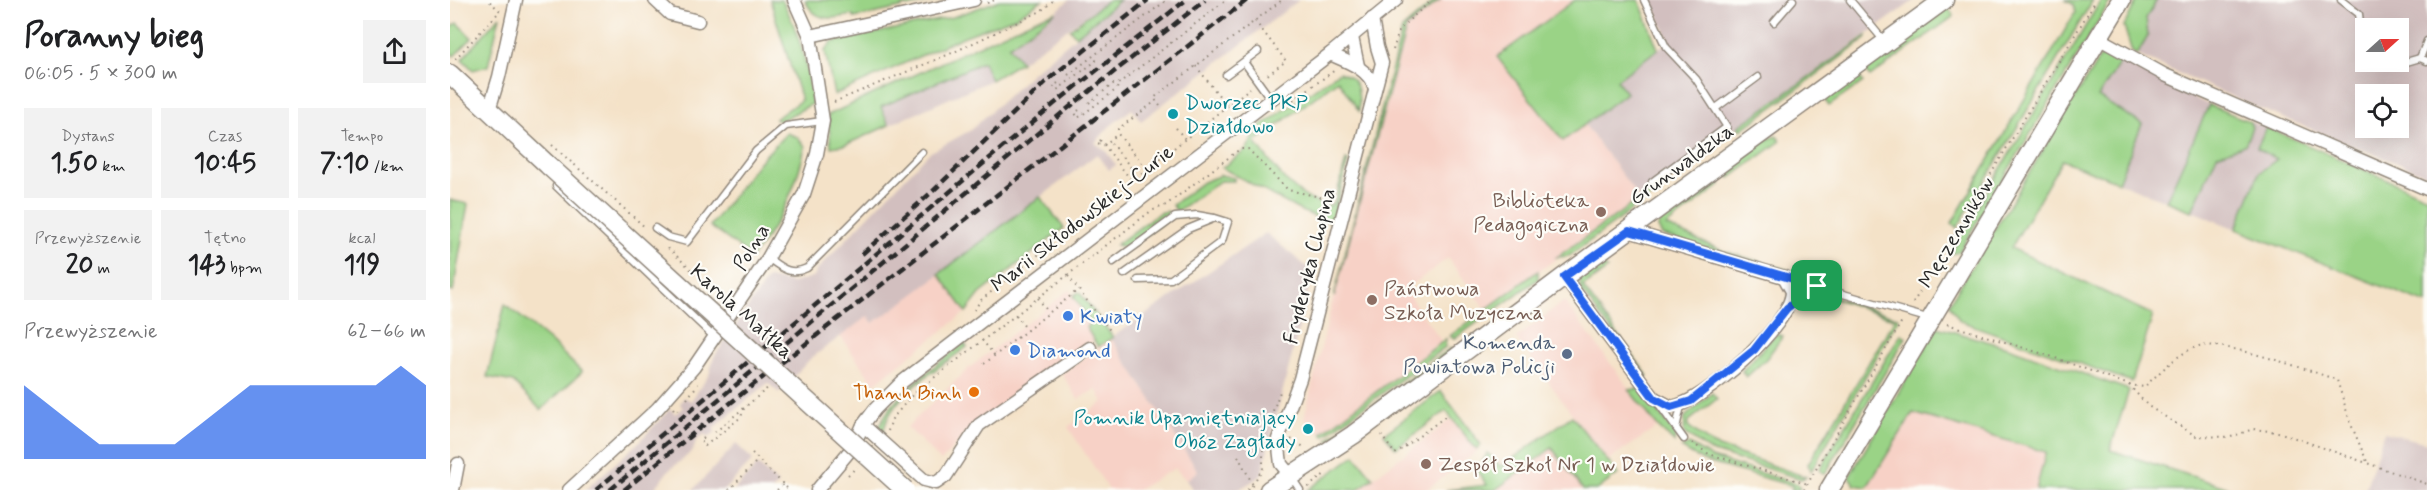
<!DOCTYPE html>
<html lang="pl">
<head>
<meta charset="utf-8">
<style>
	:root { --surface:#fff; --page:#f2f2f2; --text:#202124; --muted:#757577; --accent:#2563eb }
	body { margin:0; font-family:Mynerve,sans-serif; background:var(--page); color:var(--text); height:100vh; display:flex; flex-direction:column; font-size:22px; white-space:nowrap }
	* { box-sizing:border-box; margin:0 }
	p { font-size:20px; color:var(--muted) }
	.icon { flex:none; width:33px; height:33px; fill:none; stroke:currentColor; stroke-width:2; stroke-linecap:round; stroke-linejoin:round }
	.map { position:relative; flex:1; overflow:hidden }
	.side { display:flex; flex-direction:column; background:var(--surface); width:450px }
	.side>* { flex:none }
	.needle { width:39px; rotate:69deg }
	.controls { position:absolute; left:1905px; top:18px; display:grid; gap:12px }
	.controls a { display:grid; place-items:center; width:54px; height:54px; border-radius:0px; background:var(--surface); box-shadow:0 6px 24px #0002; font-size:30px }
	.pin { position:absolute; display:grid; place-items:center; width:51px; height:51px; color:#fff; margin:-26px; border-radius:12px; box-shadow:0 3px 9px #0006 }
	.round { display:grid; place-items:center; flex:none; width:63px; height:63px; border-radius:0px; background:var(--page) }
	.head { display:flex; align-items:center; justify-content:space-between; height:102px; padding:0 24px }
	h1 { font-size:33px; font-weight:700; line-height:45px }
	.stats { display:grid; grid-template-columns:repeat(3,1fr); gap:9px; height:102px; padding:6px 24px }
	.stats div { display:grid; align-content:center; border-radius:0px; background:var(--page); text-align:center }
	.stats b { font-size:26px; font-weight:700 }
	.stats small { font-size:16px; font-weight:400 }
	.stats p { font-size:16px }
	.chart { height:168px; padding:12px 24px }
	.chart p { display:flex; justify-content:space-between }
	.chart svg { width:100%; height:108px; margin-top:6px; fill:var(--accent); opacity:.7 }
	main { display:flex; flex:1; min-height:0 }
	.map>svg:first-child { display:block }
	.built { fill:#f7d1c6 }
	.industrial { fill:#d2bfbf; fill-rule:evenodd }
	.green { fill:#9ad386; stroke:#627f58; stroke-width:1.5 }
	.lines { fill:none; stroke-linecap:round; stroke-linejoin:round }
	.lane-casing { stroke:#90867a; stroke-width:9 }
	.street-casing { stroke:#90867a; stroke-width:15 }
	.secondary-casing { stroke:#90867a; stroke-width:21 }
	.path { stroke:#90867a; stroke-width:2; stroke-dasharray:1.5 4.5; stroke-linecap:butt }
	.lane { stroke:#fff; stroke-width:6 }
	.street { stroke:#fff; stroke-width:12 }
	.secondary { stroke:#fff; stroke-width:18 }
	.rail { stroke:#2b2b2b; stroke-width:4.5; stroke-dasharray:9 4.5; stroke-linecap:butt }
	.secondary-bridge-casing { stroke:#90867a; stroke-width:21; stroke-linecap:butt }
	.secondary-bridge { stroke:#fff; stroke-width:18 }
	.route-casing { stroke:#fff; stroke-width:12 }
	.route { stroke:#2563eb; stroke-width:8 }
	.culture-dot { fill:#0f9aa8; stroke:#fdfcf7; stroke-width:2 }
	.education-dot { fill:#8d6e63; stroke:#fdfcf7; stroke-width:2 }
	.shop-dot { fill:#3f7fe0; stroke:#fdfcf7; stroke-width:2 }
	.service-dot { fill:#5c6f8a; stroke:#fdfcf7; stroke-width:2 }
	.food-dot { fill:#e8710a; stroke:#fdfcf7; stroke-width:2 }
	.labels { text-anchor:middle; stroke-width:4.5; stroke-linejoin:round; paint-order:stroke }
	.culture-label { font-size:21px; fill:#0d838f; stroke:#fdfcf7; text-anchor:start }
	.street-label { font-size:21px; fill:#2b2b2b; stroke:#fdfcf7 }
	.education-label { font-size:21px; fill:#785e54; stroke:#fdfcf7; text-anchor:start }
	.shop-label { font-size:21px; fill:#366cbe; stroke:#fdfcf7; text-anchor:start }
	.service-label { font-size:21px; fill:#4e5e75; stroke:#fdfcf7; text-anchor:end }
	.food-label { font-size:21px; fill:#c56008; stroke:#fdfcf7; text-anchor:end }
</style>
</head>
<body>
<main>
<section class="side">
<div class="head"><div><h1>Poranny bieg</h1><p>06:05 · 5 × 300 m</p></div><a class="round"><svg class="icon" aria-label="share" viewBox="0 0 24 24"><path d="M12 15V3M7 8l5-5 5 5M5 13v7h14v-7"/></svg></a></div>
<div class="stats">
<div><p>Dystans</p><b>1.50<small> km</small></b></div>
<div><p>Czas</p><b>10:45</b></div>
<div><p>Tempo</p><b>7:10<small> /km</small></b></div>
</div>
<div class="stats">
<div><p>Przewyższenie</p><b>20<small> m</small></b></div>
<div><p>Tętno</p><b>143<small> bpm</small></b></div>
<div><p>kcal</p><b>119</b></div>
</div>
<div class="chart"><p><span>Przewyższenie</span>62–66 m</p>
<svg viewBox="0 0 160 44" preserveAspectRatio="none"><path d="M0 44V14L10 22L20 30L30 38L40 38L50 38L60 38L70 30L80 22L90 14L100 14L110 14L120 14L130 14L140 14L150 6L160 14V44z"/></svg>
</div>
</section>
<div class="map">
<svg width="1977" height="490" viewBox="0 0 1977 490">
	<rect width="100%" height="100%" fill="#fdfcf7"/>
	<filter id="ink" filterUnits="userSpaceOnUse"><feTurbulence type="fractalNoise" baseFrequency=".0167" numOctaves="2"/><feDisplacementMap in="SourceGraphic" scale="12" xChannelSelector="R" yChannelSelector="G"/><feConvolveMatrix kernelMatrix="1 2 1 2 8 2 1 2 1" color-interpolation-filters="sRGB"/></filter>
	<filter id="wash" filterUnits="userSpaceOnUse"><feTurbulence type="fractalNoise" baseFrequency=".008" numOctaves="4" result="noise"/><feDisplacementMap in="SourceGraphic" scale="24" xChannelSelector="R" yChannelSelector="G"/><feGaussianBlur stdDeviation="1.35" result="paint"/><feColorMatrix in="noise" values="0 0 0 0 0 0 0 0 0 0 0 0 0 0 0 0 0 1.4 0 .05"/><feComposite in="paint" operator="in"/></filter>
	<g filter="url(#wash)">
		<rect width="100%" height="100%" fill="#f4e2c8"/>
		<g class="built">
			<polygon points="990,0 1125,0 1048,57 1113,141 1135,125 1190,199 1036,309 998,258 955,290 992,342 872,433 854,418 886,287 956,28"/>
			<polygon points="489,274 516,312 424,384 390,336 418,316 423,323"/>
			<polygon points="619,290 641,322 636,327 644,340 561,398 523,427 491,461 457,427 518,369"/>
			<polygon points="1114,301 1208,427 1157,461 1066,338"/>
			<polygon points="661,338 748,471 736,480 725,468 687,490 659,490 618,427 653,402 646,389 628,399 612,374"/>
			<polygon points="1462,413 1596,452 1586,490 1427,490 1417,487"/>
			<polygon points="1003,418 1028,451 976,490 907,490"/>
			<polygon points="1102,448 1133,490 1045,490"/>
		</g>
		<g class="industrial">
			<polygon points="619,0 658,0 571,62 558,47 598,19"/>
			<polygon points="670,0 849,0 691,121 682,109 660,126 645,143 654,149 666,165 659,170 647,154 456,300 423,323 418,316 360,359 329,393 318,383 263,428 265,432 258,438 255,434 246,441 243,451 218,471 204,490 135,490 186,445 220,409 225,414 233,408 230,404 234,397 241,401 259,375 264,357 318,278 343,283 365,276 366,271 479,153 521,130 583,72"/>
			<polygon points="1201,0 1465,0 1230,168 1190,199 1135,125 1176,94 1166,80 1219,41"/>
			<path d="M1707,0H1977V175L1808,108L1687,55L1698,36L1696,18ZM1916,28H1948V62H1916ZM1916,94H1948V128H1916Z"/>
			<polygon points="1671,61 1759,105 1716,201 1668,182 1691,125 1648,97"/>
			<polygon points="534,62 541,80 439,125 431,107"/>
			<polygon points="1799,121 1816,127 1807,148 1828,159 1809,173 1786,229 1742,211 1767,155 1795,145 1802,127"/>
			<polygon points="816,233 863,272 811,476 788,490 743,490 736,480 748,471 661,338"/>
			<polygon points="1934,432 1977,443 1977,490 1915,490"/>
			<polygon points="286,444 303,460 274,490 243,490"/>
			<polygon points="308,465 328,484 322,490 284,490"/>
		</g>
		<g class="green">
			<path d="M320,0H332C350,33 358,67 362,104L330,121L325,119L351,100Z"/>
			<path d="M355,0H491L457,7L456,5L450,8L404,18L403,15C382,19 365,23 355,0Z"/>
			<polygon points="550,0 592,0 566,17 515,36 384,95 375,51 382,42 503,17"/>
			<polygon points="658,0 670,0 626,36 620,29"/>
			<polygon points="986,0 990,0 956,28 884,297 952,29"/>
			<polygon points="1125,0 1189,0 1208,49 1167,80 1176,93 1113,141 1047,57"/>
			<polygon points="1615,0 1643,0 1507,228 1502,223 1625,13 1623,4"/>
			<polygon points="1651,0 1661,0 1509,252 1500,254"/>
			<polygon points="1687,0 1707,0 1696,18 1698,36 1687,55 1682,52 1674,26"/>
			<polygon points="1498,7 1504,16 1420,77 1414,70"/>
			<polygon points="606,12 559,46 571,62 541,80 533,62 431,107 439,125 395,145 381,147 378,115 588,18"/>
			<polygon points="50,16 38,66 23,70 12,59"/>
			<polygon points="7,23 22,38 4,56 0,52 0,28"/>
			<polygon points="1417,36 1416,39 1291,130 1288,127"/>
			<polygon points="1653,52 1671,61 1648,97 1692,124 1668,182 1612,160 1561,248 1703,315 1682,382 1510,321 1499,304"/>
			<path d="M889,72C910,77 909,93 909,111L888,80L805,142C825,168 846,201 880,206L885,201L896,160L898,161L882,223L851,211L772,168L796,150L810,127Z"/>
			<polygon points="1407,74 1413,82 1379,106 1374,99"/>
			<polygon points="1759,105 1799,121 1802,127 1795,145 1767,155 1742,211 1716,201"/>
			<polygon points="1816,127 1977,197 1977,304 1786,229 1809,173 1827,159 1807,148"/>
			<path d="M337,133L347,137L355,146C347,188 329,224 302,257L260,226L309,162Z"/>
			<polygon points="1326,136 1331,141 1280,178 1274,171 1315,140"/>
			<polygon points="771,175 784,178 784,181 770,181 727,211 722,205 753,182"/>
			<polygon points="1265,178 1271,185 1216,226 1273,251 1349,273 1349,276 1212,235 1208,228 1211,216"/>
			<polygon points="1218,179 1220,182 1119,256 1107,257"/>
			<polygon points="590,197 614,228 530,294 516,312 489,274"/>
			<polygon points="0,200 18,204 3,292 0,291"/>
			<polygon points="717,211 721,216 678,248 666,245 709,213"/>
			<polygon points="1150,260 1157,269 1133,287 1198,376 1196,377 1130,289 1130,276"/>
			<polygon points="1088,271 1088,279 1004,339 1000,336"/>
			<polygon points="629,292 663,337 648,347 636,327 641,322 623,296"/>
			<polygon points="1363,292 1370,292 1449,318 1361,471 1358,464 1445,319 1371,294 1367,295"/>
			<polygon points="55,304 99,340 132,372 91,410 63,382 37,377"/>
			<polygon points="1487,327 1561,348 1679,390 1660,450 1785,490 1586,490 1596,452 1463,413 1417,487 1405,485 1399,477"/>
			<polygon points="1326,334 1333,336 1316,359 1296,377 1292,371"/>
			<polygon points="1451,334 1456,337 1375,474 1369,470"/>
			<polygon points="996,339 995,347 874,436 872,433"/>
			<path d="M514,343L517,347C488,369 436,397 433,436L429,429C436,399 490,363 514,343Z"/>
			<polygon points="1001,348 1001,352 879,441 878,439"/>
			<polygon points="1191,388 1226,436 1225,443 1208,427 1179,390"/>
			<polygon points="991,391 1031,445 1026,449 996,411 946,448 934,434"/>
			<polygon points="1262,393 1267,399 1239,421 1238,426 1263,445 1356,477 1351,479 1260,451 1234,433 1235,417"/>
			<polygon points="1122,416 1168,474 1147,490 1133,490 1102,448 1045,490 996,490 1037,485 1027,471 1038,453 1051,467"/>
			<polygon points="1239,444 1262,458 1348,484 1350,489 1341,490 1343,486 1253,461 1231,448"/>
			<polygon points="905,455 923,478 907,490 858,490"/>
		</g>
	</g>
	<g filter="url(#ink)">
		<g class="lines">
			<g class="lane-casing">
				<g id="lane">
					<polyline points="1194,0 1216,47 1246,79 1277,127 1202,182"/>
					<polyline points="1400,0 1434,41"/>
					<polyline points="1891,0 1909,14 1912,39 1916,45"/>
					<polyline points="1324,22 1343,0"/>
					<polyline points="1977,41 1970,58 1977,61"/>
					<polyline points="794,62 820,98"/>
					<polyline points="1937,62 1946,65 1970,58"/>
					<polyline points="776,75 808,51"/>
					<polyline points="1266,108 1308,77"/>
					<polyline points="106,186 264,337"/>
					<polyline points="205,228 218,237 237,242 306,151 336,126 372,121"/>
					<path d="M318,258C332,268 340,276 357,268L472,152"/>
					<polyline points="663,262 725,217 747,215 764,218"/>
					<polyline points="674,274 738,229 765,218 778,222 772,241 721,279 688,280"/>
					<polyline points="1334,277 1477,318"/>
					<polyline points="1341,304 1367,286"/>
					<polyline points="1208,403 1234,439"/>
					<polyline points="1226,428 1231,406"/>
					<polyline points="842,478 850,490"/>
				</g>
			</g>
			<g class="street-casing">
				<g id="street">
					<polyline points="205,0 220,14 248,21"/>
					<polyline points="360,36 524,0"/>
					<polyline points="902,37 908,66"/>
					<polyline points="1648,38 1715,75 1977,189"/>
					<path d="M880,54C898,62 918,68 925,88"/>
					<polyline points="39,110 49,77 66,0"/>
					<path d="M1114,277L1204,398L1221,407C1253,403 1342,325 1342,291L1334,277L1179,231"/>
					<polyline points="413,425 474,480 486,483 496,476 529,425 640,348"/>
					<polyline points="841,476 831,464 828,439 850,379 932,63 927,47 922,19"/>
					<polyline points="3,490 8,464"/>
					<polyline points="119,490 207,409 244,367 318,258 354,194 367,154 373,121 360,36 344,0"/>
					<polyline points="367,490 403,447 413,425 425,409 452,382 880,54 946,0"/>
				</g>
			</g>
			<g class="secondary-casing">
				<g id="secondary">
					<polyline points="0,74 99,166"/>
					<polyline points="819,490 903,435 1114,277 1494,0"/>
					<polyline points="1379,490 1671,0"/>
				</g>
			</g>
			<g class="path">
				<polyline points="537,3 545,0"/>
				<polyline points="805,21 836,61 816,76"/>
				<polyline points="943,50 950,28 982,0"/>
				<polyline points="5,59 50,11 38,0"/>
				<polyline points="746,66 777,106"/>
				<polyline points="618,75 717,0"/>
				<polyline points="608,83 603,86 607,90 646,61 646,55"/>
				<polyline points="843,100 885,70"/>
				<polyline points="384,102 502,53 591,11 604,0"/>
				<polyline points="639,103 663,84 668,84 776,0"/>
				<polyline points="710,106 704,98 832,0"/>
				<polyline points="629,110 625,113 628,118 667,89 668,84"/>
				<polyline points="726,128 735,139"/>
				<polyline points="651,140 647,143 654,145 681,180"/>
				<polyline points="661,143 687,175"/>
				<polyline points="102,145 196,228"/>
				<polyline points="654,145 668,134"/>
				<polyline points="696,168 668,134 668,129 706,101"/>
				<polyline points="218,248 273,299"/>
				<polyline points="618,276 662,333"/>
				<polyline points="588,298 598,312"/>
				<polyline points="1463,303 1646,0"/>
				<polyline points="524,310 531,300 800,88"/>
				<polyline points="566,315 577,330"/>
				<path d="M1497,324L1600,356L1679,385L1694,387C1711,372 1727,353 1749,346C1771,340 1862,371 1887,380L1900,422L1918,464"/>
				<polyline points="532,340 545,356"/>
				<polyline points="534,364 628,290"/>
				<polyline points="1679,385 1698,406 1746,436 1781,437 1803,429 1828,432 1977,484"/>
				<polyline points="237,399 248,384"/>
				<polyline points="223,408 225,411 230,408"/>
				<polyline points="438,431 442,419 463,394 701,211 716,205 790,149 798,149 838,190 884,200"/>
				<polyline points="265,432 319,387"/>
				<polyline points="931,435 945,454 996,416"/>
				<polyline points="254,438 250,441 255,446 291,417 294,409"/>
				<polyline points="841,439 854,447"/>
				<polyline points="1242,443 1259,454 1358,484"/>
				<polyline points="302,453 339,490"/>
				<polyline points="788,456 803,485"/>
				<polyline points="398,475 407,467"/>
				<polyline points="806,479 813,468 813,438 831,389"/>
				<polyline points="858,487 875,474"/>
				<polyline points="279,490 308,460"/>
				<polyline points="327,490 333,484"/>
				<polyline points="797,490 804,484"/>
				<polyline points="1354,490 1452,321"/>
			</g>
			<use href="#lane" class="lane"/>
			<use href="#street" class="street"/>
			<use href="#secondary" class="secondary"/>
			<g class="rail">
				<polyline points="412,254 483,191 600,78 698,0"/>
				<polyline points="146,490 604,104 736,0"/>
				<polyline points="160,490 612,113 755,0"/>
				<polyline points="174,490 294,392 797,0"/>
			</g>
			<g class="secondary-bridge-casing">
				<polyline id="secondary-bridge" points="99,166 455,490"/>
			</g>
			<use href="#secondary-bridge" class="secondary-bridge"/>
		</g>
	</g>
	<g class="lines" filter="url(#ink)">
		<g class="route-casing">
			<polygon id="route" points="1179,231 1367,286 1337,308 1304,350 1241,401 1221,407 1204,398 1114,277"/>
		</g>
		<use href="#route" class="route"/>
	</g>
	<g class="culture-dot">
		<circle cx="723" cy="114" r="6"/>
		<circle cx="858" cy="429" r="6"/>
	</g>
	<g class="education-dot">
		<circle cx="1151" cy="212" r="6"/>
		<circle cx="922" cy="300" r="6"/>
		<circle cx="976" cy="464" r="6"/>
	</g>
	<g class="shop-dot">
		<circle cx="618" cy="316" r="6"/>
		<circle cx="565" cy="350" r="6"/>
	</g>
	<circle class="service-dot" cx="1117" cy="354" r="6"/>
	<circle class="food-dot" cx="524" cy="392" r="6"/>
	<g class="labels">
		<g class="culture-label">
			<text x="735" y="109">Dworzec PKP<tspan x="735" dy="24">Działdowo</tspan></text>
			<text x="846" y="424" text-anchor="end">Pomnik Upamiętniający<tspan x="846" dy="24">Obóz Zagłady</tspan></text>
		</g>
		<g class="street-label">
			<text transform="translate(1231 164) rotate(-36)" y="7">Grunwaldzka</text>
			<text transform="translate(632 218) rotate(-38)" y="7">Marii Skłodowskiej-Curie</text>
			<text transform="translate(1506 232) rotate(-59)" y="7">Męczenników</text>
			<text transform="translate(301 247) rotate(-58)" y="7">Polna</text>
			<text transform="translate(859 266) rotate(-76)" y="7">Fryderyka Chopina</text>
			<text transform="translate(292 311) rotate(42)" y="7">Karola Małłka</text>
		</g>
		<g class="education-label">
			<text x="1139" y="207" text-anchor="end">Biblioteka<tspan x="1139" dy="24">Pedagogiczna</tspan></text>
			<text x="934" y="295">Państwowa<tspan x="934" dy="24">Szkoła Muzyczna</tspan></text>
			<text x="988" y="471">Zespół Szkoł Nr 1 w Działdowie</text>
		</g>
		<g class="shop-label">
			<text x="630" y="323">Kwiaty</text>
			<text x="577" y="357">Diamond</text>
		</g>
		<g class="service-label">
			<text x="1105" y="349">Komenda<tspan x="1105" dy="24">Powiatowa Policji</tspan></text>
		</g>
		<g class="food-label">
			<text x="512" y="399">Thanh Binh</text>
		</g>
	</g>
</svg>
<div class="controls">
<a><svg class="needle" viewBox="-14 -14 28 28"><path d="M0-13l5 13h-10z" fill="#e53935"/><path d="M0 13l5-13h-10z" fill="#757577"/></svg></a>
<a><svg class="icon" aria-label="locate" viewBox="0 0 24 24"><circle cx="12" cy="12" r="6"/><path d="M12 2v4M12 18v4M2 12h4M18 12h4"/></svg></a>
</div>
<div class="pin" style="left:1367px;top:286px;background:#1e9e55"><svg class="icon" aria-label="arrive" viewBox="0 0 24 24"><path d="M6 21V4h12l-3 4 3 4H6"/></svg></div>
</div>
</main>
</body>
</html>
